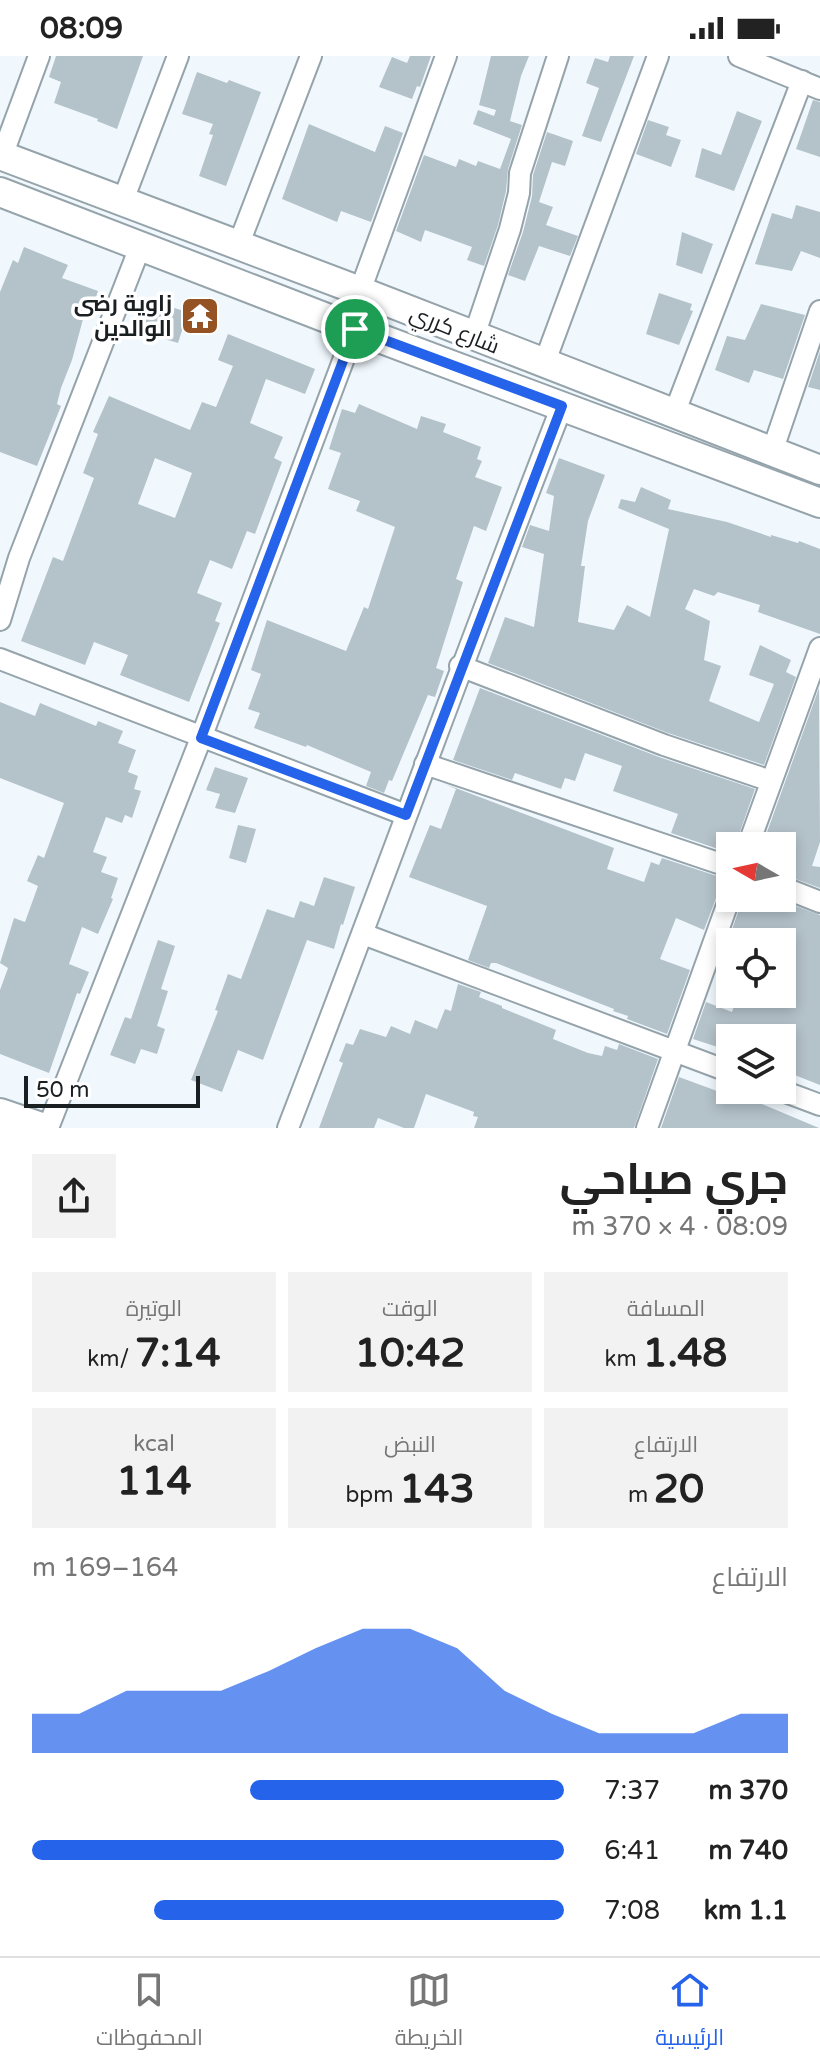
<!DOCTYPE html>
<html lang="ar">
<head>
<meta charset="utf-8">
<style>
	:root { --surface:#fff; --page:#f2f2f2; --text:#222; --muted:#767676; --line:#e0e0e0; --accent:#2563eb }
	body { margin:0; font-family:"Varela Round",Cairo,sans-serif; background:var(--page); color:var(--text); direction:rtl; height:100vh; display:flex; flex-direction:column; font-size:30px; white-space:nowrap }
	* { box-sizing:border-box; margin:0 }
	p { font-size:26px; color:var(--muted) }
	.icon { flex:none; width:44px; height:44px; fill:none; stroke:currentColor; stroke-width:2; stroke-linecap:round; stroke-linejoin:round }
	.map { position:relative; height:1072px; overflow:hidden; direction:ltr }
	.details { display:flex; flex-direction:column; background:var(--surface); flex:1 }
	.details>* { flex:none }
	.needle { width:52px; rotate:279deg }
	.buttons { position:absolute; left:716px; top:776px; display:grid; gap:16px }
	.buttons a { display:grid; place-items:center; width:80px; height:80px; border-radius:0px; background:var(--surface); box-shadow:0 4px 12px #0003; font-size:40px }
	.scale { position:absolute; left:24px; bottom:20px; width:176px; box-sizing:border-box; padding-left:8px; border:4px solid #1a1f22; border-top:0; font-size:22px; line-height:28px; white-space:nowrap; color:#1a1f22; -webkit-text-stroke:6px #fff; paint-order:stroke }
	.pin { position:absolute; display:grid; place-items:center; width:68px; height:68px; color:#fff; margin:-34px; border:4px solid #fff; border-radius:50%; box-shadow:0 2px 8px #0007 }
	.round { display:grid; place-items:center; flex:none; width:84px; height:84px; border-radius:0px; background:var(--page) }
	.headline { display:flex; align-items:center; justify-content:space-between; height:136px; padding:0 32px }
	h1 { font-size:44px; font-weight:700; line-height:60px }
	.metrics { display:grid; grid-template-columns:repeat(3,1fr); gap:12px; height:136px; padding:8px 32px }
	.metrics div { display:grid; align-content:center; border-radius:0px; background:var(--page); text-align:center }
	.metrics b { font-size:40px; font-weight:700 }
	.metrics small { font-size:22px; font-weight:400 }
	.metrics p { font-size:22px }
	.chart { height:224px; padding:16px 32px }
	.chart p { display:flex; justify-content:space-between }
	.chart svg { width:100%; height:144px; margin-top:8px; fill:var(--accent); opacity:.7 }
	ul { padding:0 32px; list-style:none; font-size:26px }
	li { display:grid; grid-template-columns:128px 96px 1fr; align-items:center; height:60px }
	li i { height:20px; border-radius:10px; background:var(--accent) }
	.status { display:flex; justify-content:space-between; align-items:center; height:56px; padding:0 40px; background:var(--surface); direction:ltr }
	.status svg { height:22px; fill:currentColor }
	.menu { display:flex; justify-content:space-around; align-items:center; height:112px; border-top:2px solid var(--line); background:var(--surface); font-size:22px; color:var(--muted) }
	.menu a { display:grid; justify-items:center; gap:4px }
	.menu .on { color:var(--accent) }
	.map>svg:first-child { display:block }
	.building { fill:#b4c2ca; fill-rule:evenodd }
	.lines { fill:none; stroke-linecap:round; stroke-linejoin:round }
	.street-casing { stroke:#95a3ab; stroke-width:24 }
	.secondary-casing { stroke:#95a3ab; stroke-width:32 }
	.street { stroke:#fff; stroke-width:20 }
	.secondary { stroke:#fff; stroke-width:28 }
	.route-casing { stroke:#fff; stroke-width:16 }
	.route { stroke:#2563eb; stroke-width:10 }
	.labels { text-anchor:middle; stroke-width:7; stroke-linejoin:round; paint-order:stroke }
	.poi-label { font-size:22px; font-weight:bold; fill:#1a1f22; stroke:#fff; text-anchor:end }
	.street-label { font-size:22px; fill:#1a1f22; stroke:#fff }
</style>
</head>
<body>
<div class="status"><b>08:09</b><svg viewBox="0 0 49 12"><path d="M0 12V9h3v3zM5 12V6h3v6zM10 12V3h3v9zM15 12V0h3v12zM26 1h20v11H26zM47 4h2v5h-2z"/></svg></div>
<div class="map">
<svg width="820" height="1072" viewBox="0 0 820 1072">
	<rect width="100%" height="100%" fill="#f0f8fe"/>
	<g class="building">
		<polygon points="56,0 143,0 117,73 97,65 98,63 54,47 61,26 49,21"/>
		<polygon points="410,0 431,0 420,31 417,30 412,43 379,31 392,1 407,7"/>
		<polygon points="491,0 529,0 521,20 510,65 522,69 508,113 506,135 498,169 484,210 467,204 472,191 425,174 421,186 396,175 424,99 456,111 459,103 476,110 478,105 500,113 511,83 473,68 478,54 494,60 496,54 479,49"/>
		<polygon points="610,0 634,0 601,86 582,80 599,32 586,27 595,2 608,6"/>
		<polygon points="197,16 227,27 229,24 261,36 226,130 199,120 213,79 209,78 213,68 182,58"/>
		<polygon points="813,44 820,46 820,101 796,93"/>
		<polygon points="737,55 762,65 734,135 695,121 702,92 721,99"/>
		<polygon points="648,64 669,71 666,79 681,84 671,111 636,98"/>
		<polygon points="309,68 375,96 385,70 403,77 371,166 341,155 337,166 282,143"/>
		<polygon points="547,76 573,85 565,110 552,106 539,146 553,151 546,169 578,180 570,200 539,190 525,225 508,219 523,176 532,140 533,119"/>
		<polygon points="796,149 820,156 820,202 801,195 792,215 755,208 772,157 792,163"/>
		<polygon points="682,176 713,188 702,218 676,209"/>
		<polygon points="24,191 68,209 62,222 98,235 92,254 86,252 72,304 61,332 57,348 61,350 37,410 0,396 0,236 13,204 18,207"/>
		<polygon points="659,237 692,248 690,254 693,255 679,289 646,278"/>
		<polygon points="143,243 188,256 178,287 134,274"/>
		<polygon points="761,248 805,259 783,323 754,314 749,327 715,314 727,280 745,284"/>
		<path d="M228,278L315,313L305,338L266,323L250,367L283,381L274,402L282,406L255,478L247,475L232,513L210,504L197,537L222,547L215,565L220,567L189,646L120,619L128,599L94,586L85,609L21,585L53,501L63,505L94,422L83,417L98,378L93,376L109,340L190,374L202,346L216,351L233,310L218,304ZM155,402L192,417L175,462L138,448Z"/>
		<polygon points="820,295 820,334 808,331"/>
		<polygon points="359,348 417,373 421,360 446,368 443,376 481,391 477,403 482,405 475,421 502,431 486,475 474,470 456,523 463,526 436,612 444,615 435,641 428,639 392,725 389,724 384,737 366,730 371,716 307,689 306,691 254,672 260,657 248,653 261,618 251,614 267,564 346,595 364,551 368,553 395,471 356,455 360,445 328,433 341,397 329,393 342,353 355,357"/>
		<polygon points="559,402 605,419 588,465 581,510 585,510 578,566 614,574 627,549 650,561 669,473 618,452 621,443 635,446 641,431 671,444 668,453 727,466 771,481 771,479 798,487 799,485 820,493 820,578 758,556 760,549 718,536 714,540 694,533 685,553 710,565 704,604 721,610 709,645 759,666 774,628 749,619 760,589 791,604 786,616 796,621 764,709 668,677 488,607 505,561 534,571 544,498 522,491 530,469 549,475 554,440 546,437"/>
		<polygon points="480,632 659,701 755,733 735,790 730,790 730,797 671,777 678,758 613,735 622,710 585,697 575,725 565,722 561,733 515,717 512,724 453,704"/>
		<polygon points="819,632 820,786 812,810 820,811 820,832 782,818 782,790 762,790"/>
		<polygon points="0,646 35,660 40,647 96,670 98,665 123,675 118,687 136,694 128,716 138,720 134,733 141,735 132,762 125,759 122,767 106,761 93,796 107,801 101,816 118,822 111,842 113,843 98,878 82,871 69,908 89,916 80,938 77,937 49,1017 0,998 0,934 8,912 0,907 14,862 25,866 38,830 27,825 38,799 44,802 64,747 0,722"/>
		<polygon points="215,711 248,722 235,757 215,752 220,738 206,734"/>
		<polygon points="445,728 614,792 607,813 644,826 651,806 659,809 662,802 729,824 718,837 704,874 676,862 660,903 690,914 667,978 627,963 628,960 613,955 614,953 496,907 491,907 489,912 468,904 487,850 409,821 430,769 441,773 456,733"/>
		<polygon points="238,769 256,773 246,807 229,802"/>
		<polygon points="324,821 355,831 343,869 341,868 334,893 307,884 263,1004 238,994 222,1036 191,1024 218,955 215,954 228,918 241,923 267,853 294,862 300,845 314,850"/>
		<polygon points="743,842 752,842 782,854 782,845 820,859 820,1029 782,1014 782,982 730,982 730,995 693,983 706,946 732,956 738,938 782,938 782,886 728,885"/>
		<polygon points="158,884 175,890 161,933 168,935 157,970 165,973 157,998 141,993 135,1008 110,999 125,961 131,963"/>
		<polygon points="458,928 481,936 479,941 502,950 502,952 556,974 553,983 588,997 602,1000 605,990 617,994 619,988 658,1003 634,1072 474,1072 478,1061 473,1060 474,1056 426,1038 414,1072 404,1072 378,1062 374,1072 319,1072 343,1007 339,1005 346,987 353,989 360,973 386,981 391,970 410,978 415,964 437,973 445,953 451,955"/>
		<polygon points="679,1021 717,1035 719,1030 819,1072 661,1072"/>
	</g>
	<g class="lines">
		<g class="street-casing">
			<g id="street">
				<polyline points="739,0 820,33"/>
				<polyline points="2,100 39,0"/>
				<polyline points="122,147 178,0"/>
				<polyline points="238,190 311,0"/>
				<polyline points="360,235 446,0"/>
				<polyline points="474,280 510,173 519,137 520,117 558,0"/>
				<polyline points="544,308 658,0"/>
				<polyline points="674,358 802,25"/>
				<polyline points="772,396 820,255"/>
				<polyline points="0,564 19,502 140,191"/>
				<polyline points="0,603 406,759"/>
				<polyline points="460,610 664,689 771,725"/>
				<polyline points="425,708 730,811"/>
				<polyline points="748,790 820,592"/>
				<polyline points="782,831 820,846"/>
				<polyline points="363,878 730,1016"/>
				<polyline points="780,1034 820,1049"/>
				<polyline points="48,1072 201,682 355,273"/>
				<path d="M288,1072C381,832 468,590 562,350"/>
				<polyline points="647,1072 730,841"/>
			</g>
		</g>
		<g class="secondary-casing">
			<g id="secondary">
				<polyline points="0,99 360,235 820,414"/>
				<polyline points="0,136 355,273 820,447"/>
				<polyline points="0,1057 44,1072"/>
			</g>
		</g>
		<use href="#street" class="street"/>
		<use href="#secondary" class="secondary"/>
	</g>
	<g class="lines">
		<g class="route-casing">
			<polygon id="route" points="355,273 562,350 406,759 201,682"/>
		</g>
		<use href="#route" class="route"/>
	</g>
	<defs>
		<g id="temple-square" transform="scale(2)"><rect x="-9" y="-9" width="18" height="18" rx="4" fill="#955223" stroke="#fff"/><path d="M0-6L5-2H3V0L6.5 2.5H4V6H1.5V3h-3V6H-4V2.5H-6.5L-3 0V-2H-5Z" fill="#fff"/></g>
	</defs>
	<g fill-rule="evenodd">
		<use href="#temple-square" x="200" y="260"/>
	</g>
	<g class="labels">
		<g class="poi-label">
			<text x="172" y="255">زاوية رضى<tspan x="172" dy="25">الوالدين</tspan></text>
		</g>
		<g class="street-label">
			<text transform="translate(455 273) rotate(22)" y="8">شارع كرري</text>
		</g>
	</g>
</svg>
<div class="buttons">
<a><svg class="needle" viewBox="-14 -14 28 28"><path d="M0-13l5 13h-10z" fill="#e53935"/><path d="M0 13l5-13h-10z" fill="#767676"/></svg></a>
<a><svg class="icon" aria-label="locate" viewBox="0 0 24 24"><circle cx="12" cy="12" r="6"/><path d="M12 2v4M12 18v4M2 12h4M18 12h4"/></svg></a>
<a><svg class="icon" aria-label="layers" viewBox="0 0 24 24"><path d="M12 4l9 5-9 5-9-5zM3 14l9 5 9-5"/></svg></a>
</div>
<div class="scale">50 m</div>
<div class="pin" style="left:355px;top:273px;background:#1e9e55"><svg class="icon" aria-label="arrive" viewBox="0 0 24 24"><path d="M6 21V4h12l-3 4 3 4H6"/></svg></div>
</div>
<section class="details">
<div class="headline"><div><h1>جري صباحي</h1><p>08:09 · 4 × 370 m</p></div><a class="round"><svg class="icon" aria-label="share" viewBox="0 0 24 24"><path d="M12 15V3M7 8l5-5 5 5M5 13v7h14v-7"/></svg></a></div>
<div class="metrics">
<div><p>المسافة</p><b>1.48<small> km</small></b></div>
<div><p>الوقت</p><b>10:42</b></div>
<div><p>الوتيرة</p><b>7:14<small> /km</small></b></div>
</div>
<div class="metrics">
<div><p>الارتفاع</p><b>20<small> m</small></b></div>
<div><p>النبض</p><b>143<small> bpm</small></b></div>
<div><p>kcal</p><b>114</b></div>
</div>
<div class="chart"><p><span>الارتفاع</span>164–169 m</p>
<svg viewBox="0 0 160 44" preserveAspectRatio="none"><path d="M0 44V32L10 32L20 25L30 25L40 25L50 19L60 12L70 6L80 6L90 12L100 25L110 32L120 38L130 38L140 38L150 32L160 32V44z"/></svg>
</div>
<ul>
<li><b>370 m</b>7:37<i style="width:59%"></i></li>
<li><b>740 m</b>6:41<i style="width:100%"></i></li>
<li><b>1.1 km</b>7:08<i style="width:77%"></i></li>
</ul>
</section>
<nav class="menu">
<a class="on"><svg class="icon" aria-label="home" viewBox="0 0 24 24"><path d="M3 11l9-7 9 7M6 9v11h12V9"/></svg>الرئيسية</a>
<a><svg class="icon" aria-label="map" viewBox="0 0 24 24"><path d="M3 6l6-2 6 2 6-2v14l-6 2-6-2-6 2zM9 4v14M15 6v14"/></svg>الخريطة</a>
<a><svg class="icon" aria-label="saved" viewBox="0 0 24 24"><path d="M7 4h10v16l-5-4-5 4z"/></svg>المحفوظات</a>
</nav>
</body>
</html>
